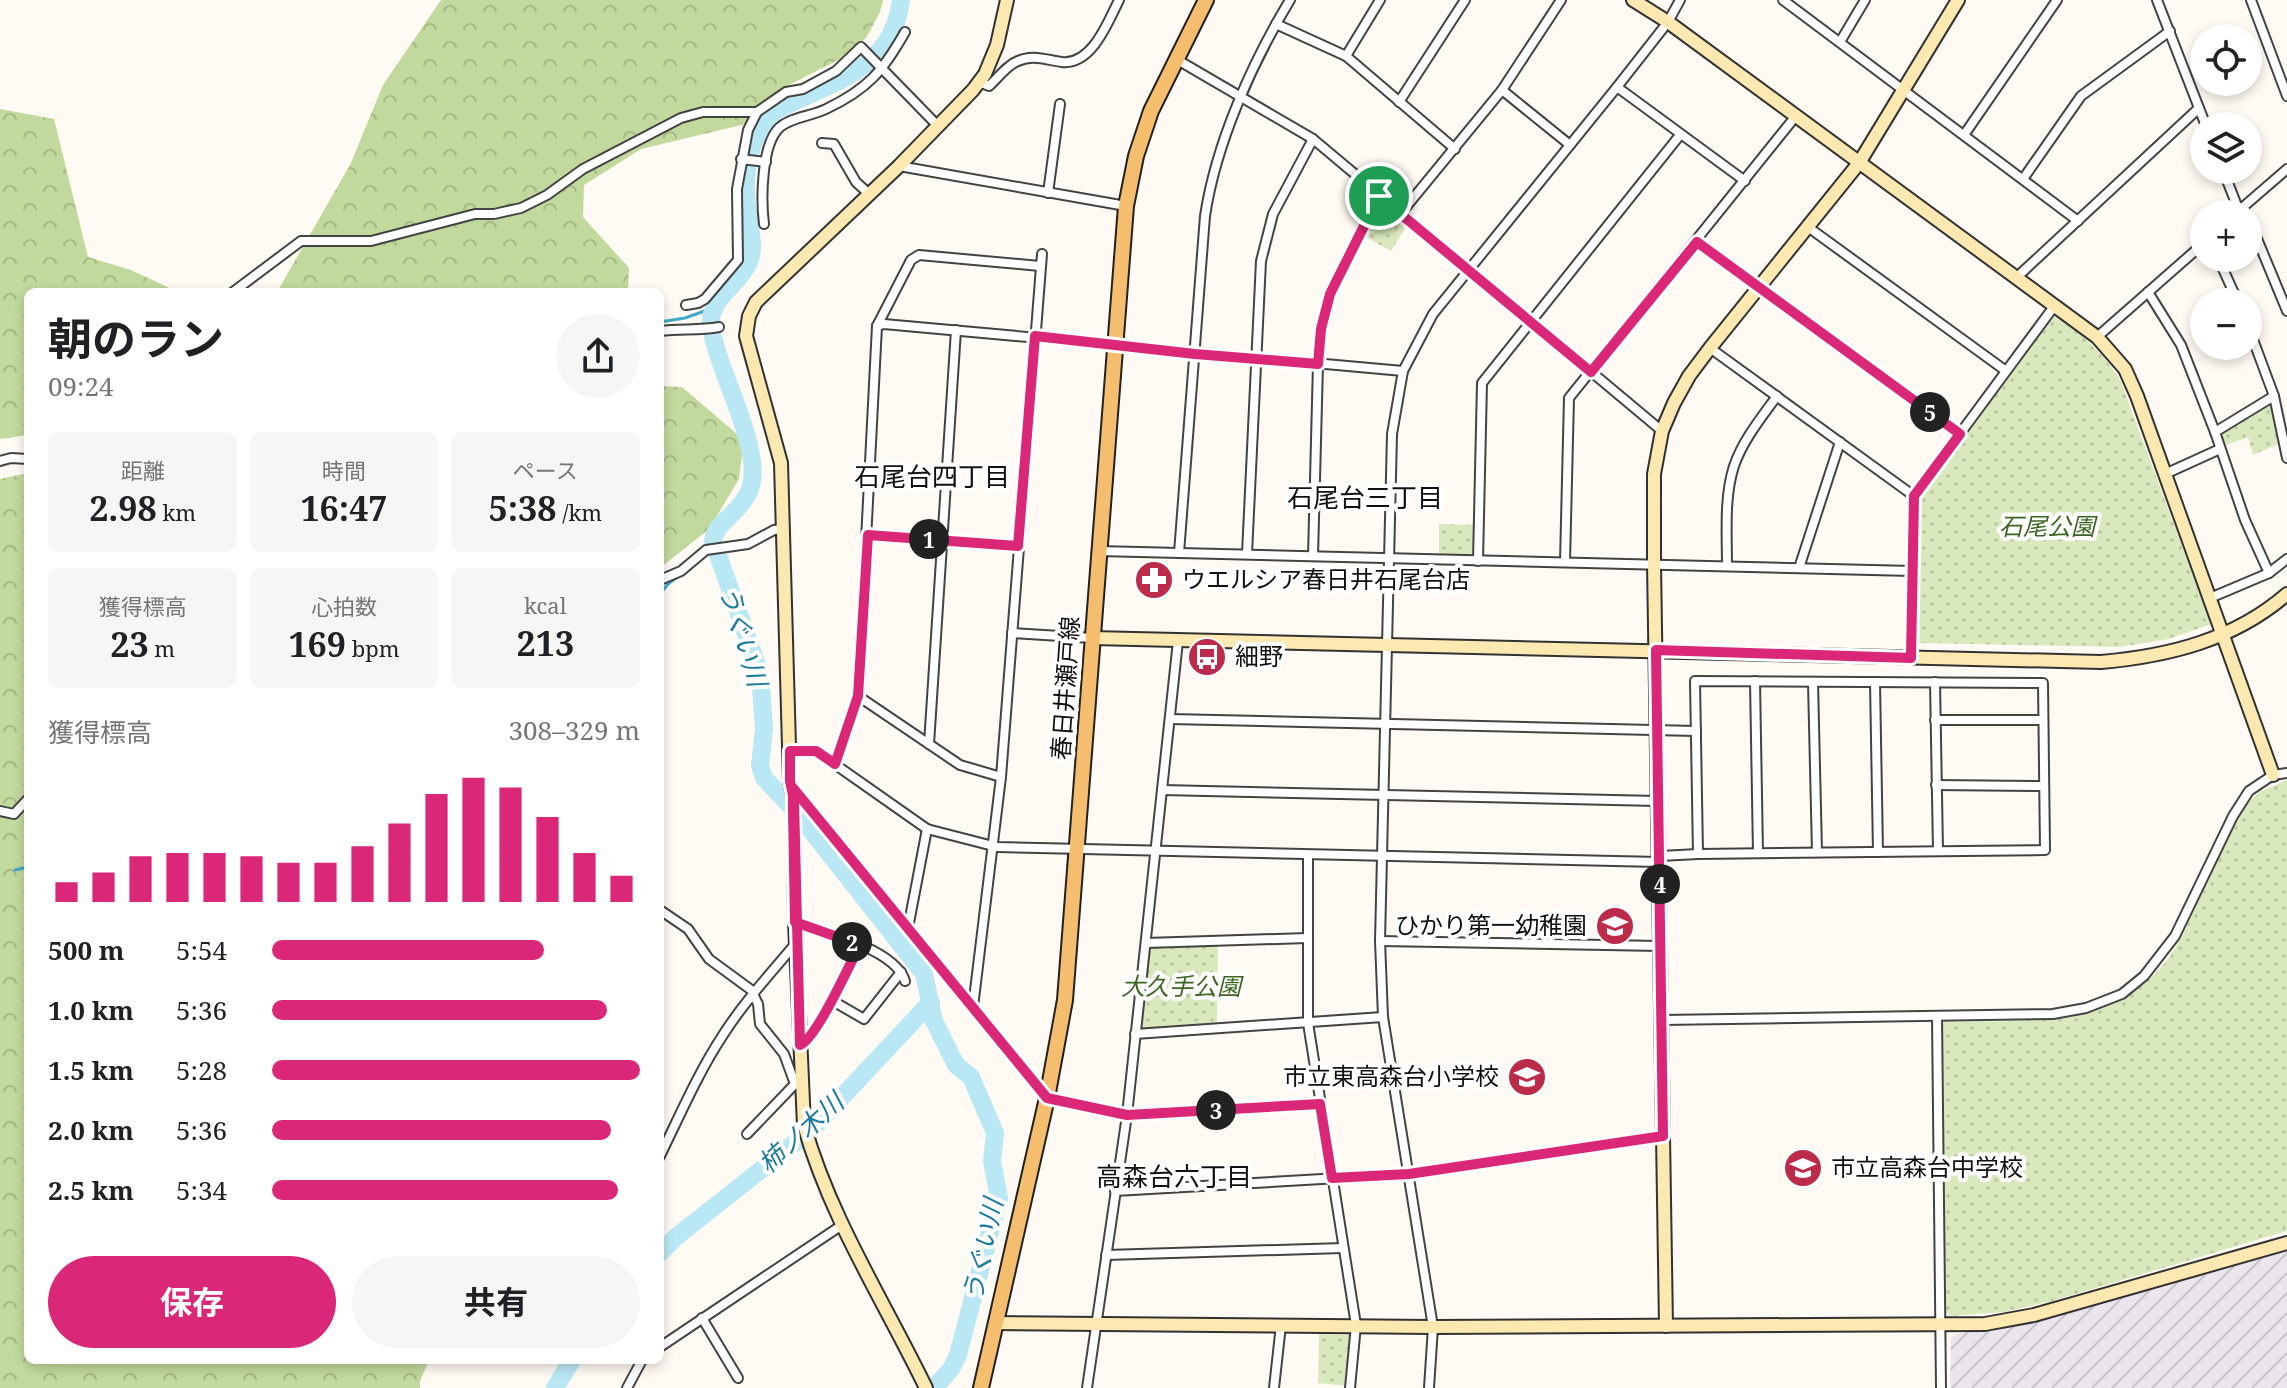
<!DOCTYPE html>
<html lang="ja">
<head>
<meta charset="utf-8">
<style>
	:root { --surface:#fff; --page:#f6f6f6; --text:#202124; --muted:#757577; --accent:#db2777 }
	body { margin:0; font-family:"Noto Serif","Noto Sans JP",serif; background:var(--page); color:var(--text); height:100vh; display:flex; flex-direction:column; font-size:30px; white-space:nowrap }
	* { box-sizing:border-box; margin:0 }
	p { font-size:26px; color:var(--muted) }
	.icon { flex:none; width:44px; height:44px; fill:none; stroke:currentColor; stroke-width:2; stroke-linecap:round; stroke-linejoin:round }
	.map { position:relative; flex:1; overflow:hidden }
	.drawer { position:absolute; left:24px; top:288px; width:640px; height:1076px; display:flex; flex-direction:column; background:var(--surface); border-radius:12px; box-shadow:0 4px 12px #0003 }
	.drawer>* { flex:none }
	.buttons { position:absolute; left:2190px; top:24px; display:grid; gap:16px }
	.buttons a { display:grid; place-items:center; width:72px; height:72px; border-radius:50%; background:var(--surface); box-shadow:0 4px 12px #0003; font-size:40px }
	.pin { position:absolute; display:grid; place-items:center; width:68px; height:68px; color:#fff; margin:-34px; border:4px solid #fff; border-radius:50%; box-shadow:0 2px 8px #0007 }
	.km { position:absolute; width:40px; height:40px; margin:-20px; border-radius:50%; background:#222; color:#fff; font-size:22px; line-height:40px; text-align:center }
	.round { display:grid; place-items:center; flex:none; width:84px; height:84px; border-radius:42px; background:var(--page) }
	.head { display:flex; align-items:center; justify-content:space-between; height:136px; padding:0 24px }
	h1 { font-size:44px; font-weight:700; line-height:60px }
	.figures { display:grid; grid-template-columns:repeat(3,1fr); gap:12px; height:136px; padding:8px 24px }
	.figures div { display:grid; align-content:center; border-radius:12px; background:var(--page); text-align:center }
	.figures b { font-size:34px; font-weight:700 }
	.figures small { font-size:22px; font-weight:400 }
	.figures p { font-size:22px }
	.chart { height:224px; padding:16px 24px }
	.chart p { display:flex; justify-content:space-between }
	.chart svg { width:100%; height:144px; margin-top:8px; stroke:var(--accent); stroke-width:6 }
	.primary-button { display:flex; gap:16px; margin-top:auto; padding:16px 24px }
	.primary-button a { flex:1; height:92px; border-radius:48px; background:var(--accent); color:#fff; font-size:32px; font-weight:700; line-height:92px; text-align:center }
	.primary-button a+a { background:var(--page); color:var(--text) }
	ul { padding:0 24px; list-style:none; font-size:26px }
	li { display:grid; grid-template-columns:128px 96px 1fr; align-items:center; height:60px }
	li i { height:20px; border-radius:10px; background:var(--accent) }
	.map>svg:first-child { display:block }
	.industrial { fill:url(#industrial-furrows) }
	.forest { fill:url(#forest-crowns) }
	.park { fill:url(#park-dots) }
	.lines { fill:none; stroke-linecap:round; stroke-linejoin:round }
	.stream { stroke:#42a9c9; stroke-width:3 }
	.river { stroke:#b9e8f4; stroke-width:18 }
	.street-casing { stroke:#434343; stroke-width:12 }
	.secondary-casing { stroke:#323232; stroke-width:16 }
	.primary-casing { stroke:#212121; stroke-width:18 }
	.street { stroke:#fff; stroke-width:8 }
	.secondary { stroke:#fce8b1; stroke-width:12 }
	.primary { stroke:#f4be6e; stroke-width:14 }
	.route-casing { stroke:#fff; stroke-width:16 }
	.route { stroke:#db2777; stroke-width:10 }
	.labels { text-anchor:middle; stroke-width:8; stroke-linejoin:round; paint-order:stroke }
	.park-label { font-size:24px; font-style:italic; fill:#3a6621; stroke:#fff }
	.poi-label { font-size:24px; fill:#101010; stroke:#fff; text-anchor:start }
	.street-label { font-size:24px; fill:#101010; stroke:#fff }
	.neighbourhood-label { font-size:26px; fill:#101010; stroke:#fff }
	.water-label { font-size:26px; font-style:italic; fill:#1c7a9f; stroke:#fff }
</style>
</head>
<body>
<div class="map">
<svg width="2287" height="1388" viewBox="0 0 2287 1388">
	<defs>
		<pattern id="industrial-furrows" width="10" height="10" patternUnits="userSpaceOnUse" patternTransform="scale(2)"><rect width="10" height="10" fill="#ebe5ee"/><path d="M-1 1l2-2M0 10L10 0M9 11l2-2" fill="none" stroke="#c8c3cb"/></pattern>
		<pattern id="forest-crowns" width="20" height="18" patternUnits="userSpaceOnUse" patternTransform="scale(2)"><rect width="20" height="18" fill="#c1d99d"/><path d="M2 6a3 3 0 1 1 6 0M12 15a3 3 0 1 1 6 0" fill="none" stroke="#a5b986"/></pattern>
		<pattern id="park-dots" width="8" height="8" patternUnits="userSpaceOnUse" patternTransform="scale(2)"><rect width="8" height="8" fill="#dae9bd"/><path d="M2 2h.1M6 6h.1" fill="none" stroke="#bac7a1" stroke-width="1.8" stroke-linecap="round"/></pattern>
	</defs>
	<rect width="100%" height="100%" fill="#fffaf3"/>
	<polygon class="industrial" points="2287,1248 2287,1388 1950,1388 1951,1338 1956,1334 2025,1323"/>
	<g class="forest">
		<polygon points="441,0 883,0 880,12 866,38 844,57 781,89 754,122 641,149 584,185 583,217 629,268 628,292 277,292 350,165 383,85"/>
		<polygon points="0,109 54,119 88,257 131,270 178,292 28,292 28,435 0,439"/>
		<polygon points="660,386 682,387 744,440 739,479 709,529 660,568"/>
		<polygon points="28,473 28,1360 429,1360 420,1381 420,1388 0,1388 0,479"/>
	</g>
	<g class="park">
		<polygon points="1379,206 1383,206 1407,225 1391,251 1364,236"/>
		<path d="M2053,316C2080,330 2105,355 2121,382L2211,624L2169,639L2119,647L1916,643L1921,496Z"/>
		<polygon points="2270,403 2278,444 2253,455 2248,437 2224,446 2220,432"/>
		<polygon points="1439,524 1475,525 1475,553 1471,556 1439,555"/>
		<path d="M2287,780V1231L2052,1301L2004,1312L1950,1316L1946,1312L1941,1025L1945,1022C2036,1020 2133,1031 2182,936C2204,893 2220,845 2246,805L2259,792Z"/>
		<polygon points="1218,945 1217,1024 1144,1029 1140,1026 1149,950 1152,947"/>
		<polygon points="1319,1334 1350,1335 1347,1386 1318,1383"/>
	</g>
	<g class="lines">
		<g class="stream">
			<polyline points="660,322 685,318 713,308"/>
			<polyline points="660,594 668,584 709,553"/>
			<polyline points="15,870 28,867"/>
		</g>
		<g class="river">
			<path d="M901,0C892,72 828,83 775,111C749,133 743,174 747,207C748,220 753,236 752,250C749,282 706,296 711,328C719,374 758,439 752,481C747,511 715,520 713,541L760,673L764,729L760,766L764,778L799,815L924,974L934,1021L956,1065L971,1077L995,1133L992,1161L999,1198L958,1355L951,1369L934,1388"/>
			<polyline points="660,1253 676,1237 810,1131 931,1002"/>
			<polyline points="555,1388 572,1360"/>
		</g>
		<g class="street-casing">
			<g id="street">
				<polyline points="1783,0 2078,221"/>
				<polyline points="2157,0 2206,126"/>
				<polyline points="2251,0 2287,96"/>
				<polyline points="1276,24 1346,56 1455,149"/>
				<polyline points="1840,42 1865,0"/>
				<polyline points="1346,56 1380,0"/>
				<polyline points="1176,59 1313,139 1662,431"/>
				<path d="M979,82L989,86C998,78 1007,65 1018,61C1033,54 1046,60 1062,62C1092,65 1108,22 1119,0"/>
				<polyline points="1617,87 1745,181"/>
				<polyline points="1502,90 1570,145"/>
				<polyline points="1399,102 1465,0"/>
				<polyline points="1964,135 2057,0"/>
				<polyline points="822,143 834,144 856,182 868,193"/>
				<polyline points="741,159 766,162"/>
				<polyline points="899,166 1126,206"/>
				<polyline points="2223,170 2239,211"/>
				<polyline points="2023,179 2081,96 2170,31"/>
				<polyline points="1048,193 1060,104"/>
				<polyline points="1401,213 1502,90 1561,0"/>
				<polyline points="2235,214 2287,169"/>
				<polyline points="2248,217 2287,311"/>
				<path d="M764,224C761,200 761,144 780,127C792,117 812,116 826,109C868,89 883,71 905,32"/>
				<polyline points="1808,227 2006,371"/>
				<polyline points="1697,242 1960,434"/>
				<polyline points="2218,258 2238,302"/>
				<polyline points="2017,277 2199,108"/>
				<polyline points="233,292 301,241 371,241 475,214 494,214 521,208 547,195 583,169 681,118 703,112 757,112 786,92 803,89 836,71 861,47 938,126"/>
				<polyline points="2148,292 2181,345 2215,432 2245,520 2269,573"/>
				<polyline points="686,305 698,303 705,299 738,260 737,189 748,130 757,112"/>
				<polyline points="877,326 884,324 1403,371"/>
				<polyline points="2248,326 2274,396 2287,458"/>
				<path d="M660,331C680,328 699,331 719,327"/>
				<polyline points="2097,337 2204,243"/>
				<polyline points="1710,348 1914,496"/>
				<polyline points="2215,432 2274,396"/>
				<polyline points="0,461 11,458 28,459"/>
				<polyline points="2165,474 2220,449"/>
				<polyline points="868,535 1018,546"/>
				<polyline points="1098,551 1913,571"/>
				<path d="M1179,553L1205,216C1216,143 1252,63 1290,0"/>
				<polyline points="1247,554 1261,261 1273,214 1313,139"/>
				<polyline points="1313,556 1318,364 1321,329 1330,294 1379,196"/>
				<polyline points="1478,561 1482,383 1680,135"/>
				<polyline points="1565,562 1569,398 1795,117"/>
				<path d="M1727,566C1727,533 1724,497 1734,466C1743,440 1761,418 1777,396"/>
				<polyline points="1799,568 1840,442"/>
				<polyline points="660,580 681,571 706,550 748,544 774,530 783,529"/>
				<polyline points="2210,598 2269,573 2287,559"/>
				<polyline points="1012,633 1092,638"/>
				<polyline points="1911,658 1914,496 2055,305"/>
				<polygon points="1695,681 2043,683 2045,850 1698,854"/>
				<polyline points="1755,681 1758,853"/>
				<polyline points="1813,682 1817,852"/>
				<polyline points="1875,682 1878,852"/>
				<polyline points="1935,682 1938,851"/>
				<polyline points="858,696 960,765 1001,777"/>
				<polyline points="1170,719 1696,731"/>
				<polyline points="1935,720 2043,720"/>
				<polyline points="929,744 956,330"/>
				<polyline points="790,751 816,751 927,829 997,847 1660,862"/>
				<polyline points="835,764 858,696 877,326 911,260 919,255 1040,266"/>
				<polyline points="1936,785 2043,786"/>
				<polyline points="793,788 1047,1098 1127,1115 1320,1104"/>
				<polyline points="1162,790 1657,801"/>
				<polyline points="0,811 14,814 28,799"/>
				<polyline points="1308,855 1308,1023 1356,1325 1350,1388"/>
				<polyline points="1660,856 1698,854"/>
				<polyline points="660,910 688,929 709,959 754,992"/>
				<path d="M795,922C824,931 896,950 905,981"/>
				<polyline points="908,928 927,829"/>
				<polyline points="1380,941 1660,946"/>
				<polyline points="1146,943 1307,938"/>
				<polyline points="831,1000 864,1019 901,972"/>
				<polyline points="973,1007 1001,777 1042,254"/>
				<polyline points="1937,1016 1941,1388"/>
				<polyline points="1662,1020 2053,1014 2086,1008 2122,994 2144,976 2175,936 2233,816 2249,791 2273,775 2287,773"/>
				<polyline points="1135,1034 1383,1017"/>
				<path d="M800,1045C817,1037 849,965 860,945"/>
				<polyline points="747,1134 795,1084 784,1054 760,1024 758,1004 753,994"/>
				<path d="M660,1156C680,1115 698,1073 723,1035C744,1002 771,973 796,943"/>
				<polyline points="1115,1191 1409,1174 1663,1136"/>
				<polyline points="1106,1255 1343,1248"/>
				<polyline points="702,1318 738,1378"/>
				<polyline points="660,1347 842,1225"/>
				<polyline points="627,1388 642,1360"/>
				<polyline points="1087,1388 1127,1115 1178,641"/>
				<polyline points="1274,1388 1281,1325"/>
				<polyline points="1429,1388 1433,1327 1383,1017 1380,941 1392,434 1403,371 1433,314 1617,87 1668,22 1680,0"/>
			</g>
		</g>
		<g class="secondary-casing">
			<g id="secondary">
				<polyline points="1633,0 1668,22 2097,337 2125,369 2137,396 2273,775"/>
				<path d="M1092,638L2101,662C2169,656 2234,640 2287,594"/>
				<polyline points="995,1323 1433,1327 1985,1324 2034,1315 2287,1243"/>
				<polyline points="1666,1326 1654,564 1654,474 1662,431 1674,403 1689,376 1710,348 1859,163 1958,0"/>
				<path d="M926,1388C884,1301 830,1218 804,1125L795,922L794,800L790,781L781,463L746,336L749,316L756,302L899,166L973,90L985,74L997,45L1007,0"/>
			</g>
		</g>
		<g class="primary-casing">
			<polyline id="primary" points="981,1388 1047,1098 1065,1000 1126,206 1136,156 1151,111 1206,0"/>
		</g>
		<use href="#street" class="street"/>
		<use href="#secondary" class="secondary"/>
		<use href="#primary" class="primary"/>
	</g>
	<g class="lines">
		<g class="route-casing">
			<path id="route" d="M1379,196L1330,294L1321,329L1318,364L1195,354L1035,336L1018,546L868,535L858,696L835,764L816,751H790V781L794,800L800,1045C817,1038 849,965 860,945L795,922L793,811V788L1047,1098L1127,1115L1320,1104L1332,1178L1409,1174L1663,1136L1656,650L1911,658L1914,496L1960,434L1697,242L1591,372L1379,196"/>
		</g>
		<use href="#route" class="route"/>
	</g>
	<defs>
		<g id="pharmacy-disc" transform="scale(2)"><circle r="9.5" fill="#bc2b49" stroke="#fff"/><path d="M-2-6h4v4h4v4h-4v4h-4v-4h-4v-4h4Z" fill="#fff"/></g>
		<g id="bus-disc" transform="scale(2)"><circle r="9.5" fill="#bc2b49" stroke="#fff"/><path d="M-5-6H5V4H4V6H2V4H-2V6H-4V4H-5ZM-3.5-4V0h7V-4ZM-3.5 1.2v1.5H-2V1.2ZM2 1.2v1.5H3.5V1.2Z" fill="#fff"/></g>
		<g id="school-disc" transform="scale(2)"><circle r="9.5" fill="#bc2b49" stroke="#fff"/><path d="M0-5L7-2L0 1L-7-2ZM-4 1L0 2.5L4 1V4Q0 6-4 4Z" fill="#fff"/></g>
	</defs>
	<g fill-rule="evenodd">
		<use href="#pharmacy-disc" x="1154" y="580"/>
		<use href="#bus-disc" x="1207" y="657"/>
		<use href="#school-disc" x="1615" y="926"/>
		<use href="#school-disc" x="1527" y="1077"/>
		<use href="#school-disc" x="1803" y="1168"/>
	</g>
	<g class="labels">
		<g class="park-label">
			<text x="2047" y="535">石尾公園</text>
			<text x="1181" y="995">大久手公園</text>
		</g>
		<g class="poi-label">
			<text x="1182" y="588">ウエルシア春日井石尾台店</text>
			<text x="1235" y="665">細野</text>
			<text x="1587" y="934" text-anchor="end">ひかり第一幼稚園</text>
			<text x="1499" y="1085" text-anchor="end">市立東高森台小学校</text>
			<text x="1831" y="1176">市立高森台中学校</text>
		</g>
		<g class="street-label">
			<text transform="translate(1066 688) rotate(-86)" y="8">春日井瀬戸線</text>
		</g>
		<g class="neighbourhood-label">
			<text x="932" y="486">石尾台四丁目</text>
			<text x="1365" y="507">石尾台三丁目</text>
			<text x="1174" y="1186">高森台六丁目</text>
		</g>
		<g class="water-label">
			<text transform="translate(743 636) rotate(73)" y="9">うぐい川</text>
			<text transform="translate(801 1133) rotate(-42)" y="9">柿ノ木川</text>
			<text transform="translate(983 1250) rotate(-78)" y="9">うぐい川</text>
		</g>
	</g>
</svg>
<div class="buttons">
<a><svg class="icon" aria-label="locate" viewBox="0 0 24 24"><circle cx="12" cy="12" r="6"/><path d="M12 2v4M12 18v4M2 12h4M18 12h4"/></svg></a>
<a><svg class="icon" aria-label="layers" viewBox="0 0 24 24"><path d="M12 4l9 5-9 5-9-5zM3 14l9 5 9-5"/></svg></a>
<a>+</a>
<a>−</a>
</div>
<div class="pin" style="left:1379px;top:196px;background:#1e9e55"><svg class="icon" aria-label="arrive" viewBox="0 0 24 24"><path d="M6 21V4h12l-3 4 3 4H6"/></svg></div>
<b class="km" style="left:929px;top:539px">1</b>
<b class="km" style="left:852px;top:942px">2</b>
<b class="km" style="left:1216px;top:1110px">3</b>
<b class="km" style="left:1660px;top:884px">4</b>
<b class="km" style="left:1930px;top:412px">5</b>
<section class="drawer">
<div class="head"><div><h1>朝のラン</h1><p>09:24</p></div><a class="round"><svg class="icon" aria-label="share" viewBox="0 0 24 24"><path d="M12 15V3M7 8l5-5 5 5M5 13v7h14v-7"/></svg></a></div>
<div class="figures">
<div><p>距離</p><b>2.98<small> km</small></b></div>
<div><p>時間</p><b>16:47</b></div>
<div><p>ペース</p><b>5:38<small> /km</small></b></div>
</div>
<div class="figures">
<div><p>獲得標高</p><b>23<small> m</small></b></div>
<div><p>心拍数</p><b>169<small> bpm</small></b></div>
<div><p>kcal</p><b>213</b></div>
</div>
<div class="chart"><p><span>獲得標高</span>308–329 m</p>
<svg viewBox="0 0 160 44" preserveAspectRatio="none"><path d="M5 44V38M15 44V35M25 44V30M35 44V29M45 44V29M55 44V30M65 44V32M75 44V32M85 44V27M95 44V20M105 44V11M115 44V6M125 44V9M135 44V18M145 44V29M155 44V36"/></svg>
</div>
<ul>
<li><b>500 m</b>5:54<i style="width:74%"></i></li>
<li><b>1.0 km</b>5:36<i style="width:91%"></i></li>
<li><b>1.5 km</b>5:28<i style="width:100%"></i></li>
<li><b>2.0 km</b>5:36<i style="width:92%"></i></li>
<li><b>2.5 km</b>5:34<i style="width:94%"></i></li>
</ul>
<div class="primary-button"><a>保存</a><a>共有</a></div>
</section>
</div>
</body>
</html>
